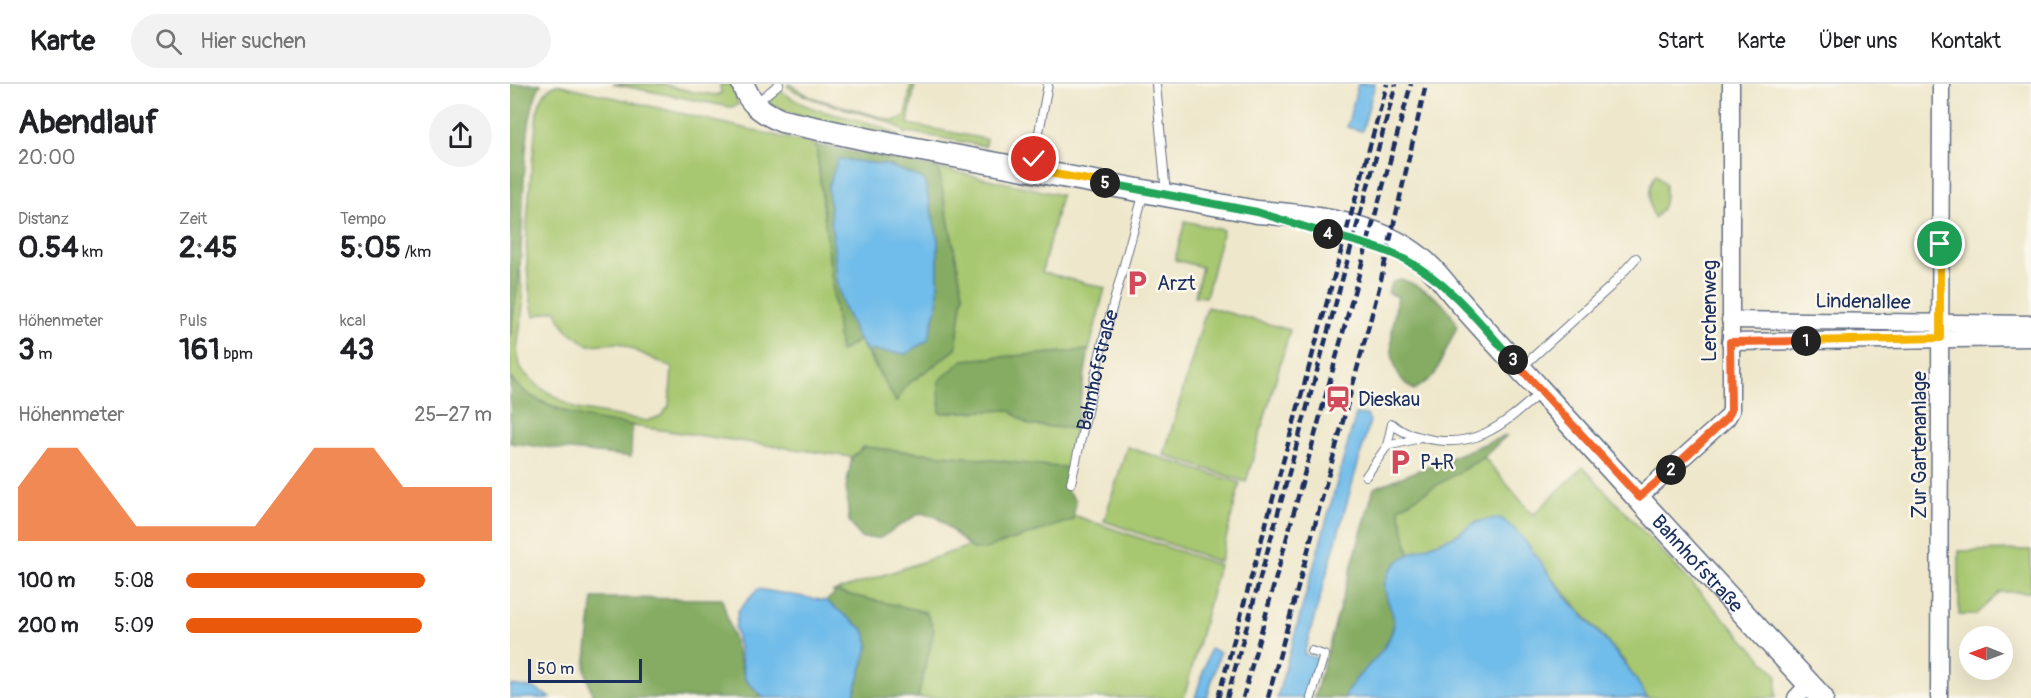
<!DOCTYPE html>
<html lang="de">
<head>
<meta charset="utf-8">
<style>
	:root { --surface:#fff; --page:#f2f2f2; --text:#202124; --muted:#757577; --line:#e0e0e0; --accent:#ea580c }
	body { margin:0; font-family:Pangolin,sans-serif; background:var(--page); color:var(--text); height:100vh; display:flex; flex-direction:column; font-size:22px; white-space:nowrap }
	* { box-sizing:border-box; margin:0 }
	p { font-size:20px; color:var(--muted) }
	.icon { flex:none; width:33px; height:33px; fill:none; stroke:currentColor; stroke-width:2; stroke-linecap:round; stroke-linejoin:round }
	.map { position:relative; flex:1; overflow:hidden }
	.side { display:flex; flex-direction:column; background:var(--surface); width:510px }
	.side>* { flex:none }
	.needle { width:39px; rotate:271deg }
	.fabs { position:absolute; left:1449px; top:542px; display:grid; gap:12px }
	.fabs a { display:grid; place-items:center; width:54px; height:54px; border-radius:50%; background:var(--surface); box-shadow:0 6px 24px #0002; font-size:30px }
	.scale { position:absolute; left:18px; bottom:15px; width:114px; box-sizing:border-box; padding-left:6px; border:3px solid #1b2f5e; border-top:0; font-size:16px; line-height:21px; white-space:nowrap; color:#1b2f5e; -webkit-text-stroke:4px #fbf7ec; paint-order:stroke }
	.pin { position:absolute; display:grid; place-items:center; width:51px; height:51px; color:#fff; margin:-26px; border:3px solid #fff; border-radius:50%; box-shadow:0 2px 6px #0007 }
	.km { position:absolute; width:30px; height:30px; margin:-15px; border-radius:50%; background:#222; color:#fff; font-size:16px; line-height:30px; text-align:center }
	.round { display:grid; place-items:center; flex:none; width:63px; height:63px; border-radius:32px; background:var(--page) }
	.headline { display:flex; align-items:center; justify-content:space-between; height:102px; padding:0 18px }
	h1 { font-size:33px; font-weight:700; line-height:45px }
	.stats { display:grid; grid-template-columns:repeat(3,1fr); gap:9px; height:102px; padding:6px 18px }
	.stats div { display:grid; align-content:center }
	.stats b { font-size:30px; font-weight:700 }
	.stats small { font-size:16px; font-weight:400 }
	.stats p { font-size:16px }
	.chart { height:168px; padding:12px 18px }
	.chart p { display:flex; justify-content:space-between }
	.chart svg { width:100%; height:108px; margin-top:6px; fill:var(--accent); opacity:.7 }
	ul { padding:0 18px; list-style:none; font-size:20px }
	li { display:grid; grid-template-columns:96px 72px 1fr; align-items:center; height:45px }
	li i { height:15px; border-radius:8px; background:var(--accent) }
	header { display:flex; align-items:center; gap:36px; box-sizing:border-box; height:84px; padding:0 30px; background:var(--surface); border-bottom:2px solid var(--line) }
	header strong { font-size:28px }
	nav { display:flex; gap:33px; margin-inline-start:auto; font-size:21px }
	.search { width:420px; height:54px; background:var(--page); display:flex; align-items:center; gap:15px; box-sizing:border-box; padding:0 21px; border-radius:33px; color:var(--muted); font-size:22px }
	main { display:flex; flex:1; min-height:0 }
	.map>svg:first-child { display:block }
	.green { fill:#a7c770; stroke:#617b67; stroke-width:1.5 }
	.forest { fill:#85ac62; stroke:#506e60; stroke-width:1.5 }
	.water { fill:#70bcea; stroke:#4676a4; stroke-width:1.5 }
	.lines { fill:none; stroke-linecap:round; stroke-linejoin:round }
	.lane-casing { stroke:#656f84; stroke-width:10 }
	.street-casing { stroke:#656f84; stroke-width:19 }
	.secondary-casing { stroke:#656f84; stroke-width:25 }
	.lane { stroke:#fff; stroke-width:8 }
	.street { stroke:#fff; stroke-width:16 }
	.secondary { stroke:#fff; stroke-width:22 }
	.rail { stroke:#1b2f5e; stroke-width:4.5; stroke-dasharray:9 4.5; stroke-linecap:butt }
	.split-1-casing { stroke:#fff; stroke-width:12 }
	.split-2-casing { stroke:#fff; stroke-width:12 }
	.split-3-casing { stroke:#fff; stroke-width:12 }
	.split-4-casing { stroke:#fff; stroke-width:12 }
	.split-5-casing { stroke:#fff; stroke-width:12 }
	.split-6-casing { stroke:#fff; stroke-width:12 }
	.split-1 { stroke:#f5b400; stroke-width:8 }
	.split-2 { stroke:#f0652b; stroke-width:8 }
	.split-3 { stroke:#f0652b; stroke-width:8 }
	.split-4 { stroke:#22a559; stroke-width:8 }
	.split-5 { stroke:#22a559; stroke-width:8 }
	.split-6 { stroke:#f5b400; stroke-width:8 }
	.labels { text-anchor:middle; stroke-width:5; stroke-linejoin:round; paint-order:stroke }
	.poi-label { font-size:20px; fill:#1b2f5e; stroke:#fbf7ec; text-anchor:start }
	.street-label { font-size:20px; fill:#1b2f5e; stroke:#fbf7ec }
</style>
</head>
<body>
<header>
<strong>Karte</strong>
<div class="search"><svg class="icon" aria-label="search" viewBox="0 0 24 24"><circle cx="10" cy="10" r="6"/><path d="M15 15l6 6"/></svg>Hier suchen</div>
<nav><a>Start</a><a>Karte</a><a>Über uns</a><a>Kontakt</a></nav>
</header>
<main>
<section class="side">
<div class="headline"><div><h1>Abendlauf</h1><p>20:00</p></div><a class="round"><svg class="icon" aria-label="share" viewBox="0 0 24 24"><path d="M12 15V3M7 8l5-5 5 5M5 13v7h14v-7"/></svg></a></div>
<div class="stats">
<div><p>Distanz</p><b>0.54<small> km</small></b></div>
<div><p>Zeit</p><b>2:45</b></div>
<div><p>Tempo</p><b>5:05<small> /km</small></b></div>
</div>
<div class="stats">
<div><p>Höhenmeter</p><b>3<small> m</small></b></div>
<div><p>Puls</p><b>161<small> bpm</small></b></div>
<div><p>kcal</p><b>43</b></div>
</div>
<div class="chart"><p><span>Höhenmeter</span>25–27 m</p>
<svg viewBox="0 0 160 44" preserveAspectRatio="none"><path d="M0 44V22L10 6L20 6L30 22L40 38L50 38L60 38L70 38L80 38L90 22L100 6L110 6L120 6L130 22L140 22L150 22L160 22V44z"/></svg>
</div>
<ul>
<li><b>100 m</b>5:08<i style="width:78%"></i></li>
<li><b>200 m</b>5:09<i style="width:77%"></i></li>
</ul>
</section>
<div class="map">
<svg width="1521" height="614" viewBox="0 0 1521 614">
	<rect width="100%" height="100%" fill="#fbf7ec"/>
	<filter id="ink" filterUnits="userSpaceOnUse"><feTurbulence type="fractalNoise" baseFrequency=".0167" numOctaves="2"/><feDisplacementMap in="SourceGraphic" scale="12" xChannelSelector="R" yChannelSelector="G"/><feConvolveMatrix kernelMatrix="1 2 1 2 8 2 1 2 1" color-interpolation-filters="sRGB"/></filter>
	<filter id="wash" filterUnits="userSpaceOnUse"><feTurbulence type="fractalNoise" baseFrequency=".008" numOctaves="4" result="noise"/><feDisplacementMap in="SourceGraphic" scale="24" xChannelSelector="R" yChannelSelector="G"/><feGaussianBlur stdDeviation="1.35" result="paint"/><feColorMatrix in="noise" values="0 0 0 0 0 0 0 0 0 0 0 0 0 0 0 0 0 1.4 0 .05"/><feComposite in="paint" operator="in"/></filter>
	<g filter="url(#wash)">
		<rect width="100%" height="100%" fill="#eee7cb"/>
		<g class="green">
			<path d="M46,0L306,61L330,268L349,256L386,317L397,301L446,265L453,210L428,84L551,111L532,188L595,204L579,266L454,276L430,329L499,326L519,341L565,345L558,384L354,363L342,373L73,335L15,310L0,294V254L10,182L13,221L7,266L11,286L31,304L66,325L137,337L151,332L159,322L162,284L110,259L78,261L56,245L45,226L24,232C8,166 22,95 27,28C31,15 34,6 46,0Z"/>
			<polygon points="103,0 153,0 183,8 207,11 211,9 210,0 223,0 228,21 220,23"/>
			<path d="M280,0L300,13L384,37L396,32L401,0H405L398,40L476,55L475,62L399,48L396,50C379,28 306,24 277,2Z"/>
			<path d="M269,8H273C306,35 354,30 389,52L305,38L260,21V16Z"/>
			<path d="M1146,90L1155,100C1155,114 1156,125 1144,134C1138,119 1137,104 1146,90Z"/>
			<polygon points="675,137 713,146 696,213 685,212 692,183 665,176"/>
			<polygon points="697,223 780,246 736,398 654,371"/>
			<polygon points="1311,245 1418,246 1418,250 1311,249"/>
			<polygon points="617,363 730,399 710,478 594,437"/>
			<polygon points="974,373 1023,431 1073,383 1267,591 1266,614 1137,614 1115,578 1029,479 966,438 945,452 899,470 888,424"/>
			<polygon points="557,429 709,481 674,614 408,614 417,538 323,508"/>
			<polygon points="1521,466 1521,508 1490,508 1465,531 1449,531 1449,467"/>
		</g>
		<g class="forest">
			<path d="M0,0H31C11,32 14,139 10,181C8,205 3,229 0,254Z"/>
			<polygon points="306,61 428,84 453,210 446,265 397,301 386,318 357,266 396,270 428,219 428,156 414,95 377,81 328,75 333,222 349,256 330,268"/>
			<path d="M891,195C913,203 941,220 947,243L924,292L904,306C873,288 881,243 888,213L878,209L881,199Z"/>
			<polygon points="579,266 565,345 519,341 499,326 430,329 429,297 453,276"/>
			<path d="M0,294C31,328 78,336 122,341L121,373L0,359Z"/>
			<path d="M997,351L974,373L889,424L899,470C850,514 894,511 882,547C873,575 847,587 834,614H804L864,404Z"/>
			<polygon points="354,363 558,384 554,404 566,416 563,436 472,466 462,465 427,433 410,429 370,454 351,454 339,437 336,403 342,373"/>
			<polygon points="327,508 416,528 424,546 408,614 343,614 359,560 354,546 316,517"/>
			<polygon points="83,514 212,515 235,595 254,614 83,614 75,585"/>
		</g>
		<g class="water">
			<polygon points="848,0 865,0 852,47 837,43"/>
			<polygon points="328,75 377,81 414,95 428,156 428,219 418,256 396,270 357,266 349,256 333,222 327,195 318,103"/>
			<polygon points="846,330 857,331 860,337 794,570 809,575 798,614 767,614"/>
			<path d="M990,434C1016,450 1033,485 1053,509C1082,544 1115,573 1137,614H834C847,586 872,576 882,548C889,530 873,518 875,500C880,469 921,463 944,452C952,449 959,440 967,438C974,435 983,435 990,434Z"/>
			<polygon points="248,505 316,517 354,546 359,560 343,614 254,614 235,595 225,544 228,527"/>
			<polygon points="700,565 710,568 697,614 685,614"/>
			<polygon points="0,601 24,604 41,614 0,614"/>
		</g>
	</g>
	<g filter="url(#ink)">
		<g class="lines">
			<g class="lane-casing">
				<g id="lane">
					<polyline points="646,0 656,110"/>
					<polyline points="245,20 269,0"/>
					<polyline points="522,86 538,0"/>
					<polyline points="1011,284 1100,203 1126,174"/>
					<path d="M882,340C891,348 899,350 911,353C964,368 993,341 1031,308"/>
					<polyline points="877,362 882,340"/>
					<polyline points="856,392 877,362 906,355"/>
					<path id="s1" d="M561,399L592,261L634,108"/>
					<polyline points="801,567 814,571 801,614"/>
				</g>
			</g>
			<g class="street-casing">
				<g id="street">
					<polyline points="1220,236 1521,240"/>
					<polyline points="1220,258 1521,254"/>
					<polyline points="1129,413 1217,334 1221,327 1221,0"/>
					<polyline points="1286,614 1299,600"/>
					<polyline points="1429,614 1431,0"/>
				</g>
			</g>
			<g class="secondary-casing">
				<g id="secondary">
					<path id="s2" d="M233,0C239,20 254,29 272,37L379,60L747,128C792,131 858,139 896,164C918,178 928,191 944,211C971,243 1001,274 1029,305C1123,409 1217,512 1312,614"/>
				</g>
			</g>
			<use href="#lane" class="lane"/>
			<use href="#street" class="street"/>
			<use href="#secondary" class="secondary"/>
			<g class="rail">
				<polyline points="708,614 877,0"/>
				<polyline points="717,614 886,0"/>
				<polyline points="733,614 901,0"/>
				<polyline points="758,614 869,204 916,0"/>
			</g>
		</g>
	</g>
	<g class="lines" filter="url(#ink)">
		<g class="split-1-casing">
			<polyline id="split-1" points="1296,257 1430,254 1430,160"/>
		</g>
		<g class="split-2-casing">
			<polyline id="split-2" points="1161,386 1217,334 1221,327 1220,258 1296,257"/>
		</g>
		<g class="split-3-casing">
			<polyline id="split-3" points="1003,276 1129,413 1161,386"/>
		</g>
		<g class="split-4-casing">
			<path id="split-4" d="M818,150C844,157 870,163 894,175C939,198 970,239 1003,276"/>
		</g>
		<g class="split-5-casing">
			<polyline id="split-5" points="595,99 747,128 818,150"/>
		</g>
		<g class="split-6-casing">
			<polyline id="split-6" points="524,75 522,86 595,99"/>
		</g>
		<use href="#split-1" class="split-1"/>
		<use href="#split-2" class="split-2"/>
		<use href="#split-3" class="split-3"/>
		<use href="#split-4" class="split-4"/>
		<use href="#split-5" class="split-5"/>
		<use href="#split-6" class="split-6"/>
	</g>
	<defs>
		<g id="parking-bare" transform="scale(2.07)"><path d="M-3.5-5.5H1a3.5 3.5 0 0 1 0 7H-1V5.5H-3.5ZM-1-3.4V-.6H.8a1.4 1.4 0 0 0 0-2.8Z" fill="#d1495b" stroke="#fbf7ec" stroke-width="2.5" paint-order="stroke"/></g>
		<g id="station-bare" transform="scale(2.07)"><path d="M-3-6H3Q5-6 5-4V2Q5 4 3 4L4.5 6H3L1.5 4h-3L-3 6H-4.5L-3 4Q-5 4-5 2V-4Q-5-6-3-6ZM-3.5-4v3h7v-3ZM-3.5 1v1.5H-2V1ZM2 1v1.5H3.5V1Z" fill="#d1495b" stroke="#fbf7ec" stroke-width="2.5" paint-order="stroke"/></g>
	</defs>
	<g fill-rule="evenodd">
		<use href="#parking-bare" x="627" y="199"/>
		<use href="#station-bare" x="828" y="315"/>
		<use href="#parking-bare" x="890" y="378"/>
	</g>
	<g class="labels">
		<g class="poi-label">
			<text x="647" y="206">Arzt</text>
			<text x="848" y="322">Dieskau</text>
			<text x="910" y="385">P+R</text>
		</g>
		<g class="street-label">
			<text transform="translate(1353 217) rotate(1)" y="7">Lindenallee</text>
			<text transform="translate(1199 227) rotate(-90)" y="7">Lerchenweg</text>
			<text dy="7" stroke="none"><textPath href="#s1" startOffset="116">Bahnhofstraße</textPath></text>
			<text transform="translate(1409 361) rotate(-90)" y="7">Zur Gartenanlage</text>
			<text dy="7" stroke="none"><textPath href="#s2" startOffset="1124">Bahnhofstraße</textPath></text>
		</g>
	</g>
</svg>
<div class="fabs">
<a><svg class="needle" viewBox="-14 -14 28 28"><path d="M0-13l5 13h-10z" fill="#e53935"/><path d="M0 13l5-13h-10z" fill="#757577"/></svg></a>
</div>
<div class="scale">50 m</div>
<div class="pin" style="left:1430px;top:160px;background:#1e9e55"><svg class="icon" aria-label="arrive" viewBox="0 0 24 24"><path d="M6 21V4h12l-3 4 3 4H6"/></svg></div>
<div class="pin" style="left:524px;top:75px;background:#d93025"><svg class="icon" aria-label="check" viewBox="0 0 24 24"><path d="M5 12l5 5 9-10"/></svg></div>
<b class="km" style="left:1296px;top:257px">1</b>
<b class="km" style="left:1161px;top:386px">2</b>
<b class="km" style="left:1003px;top:276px">3</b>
<b class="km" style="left:818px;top:150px">4</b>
<b class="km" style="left:595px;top:99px">5</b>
</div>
</main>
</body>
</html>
